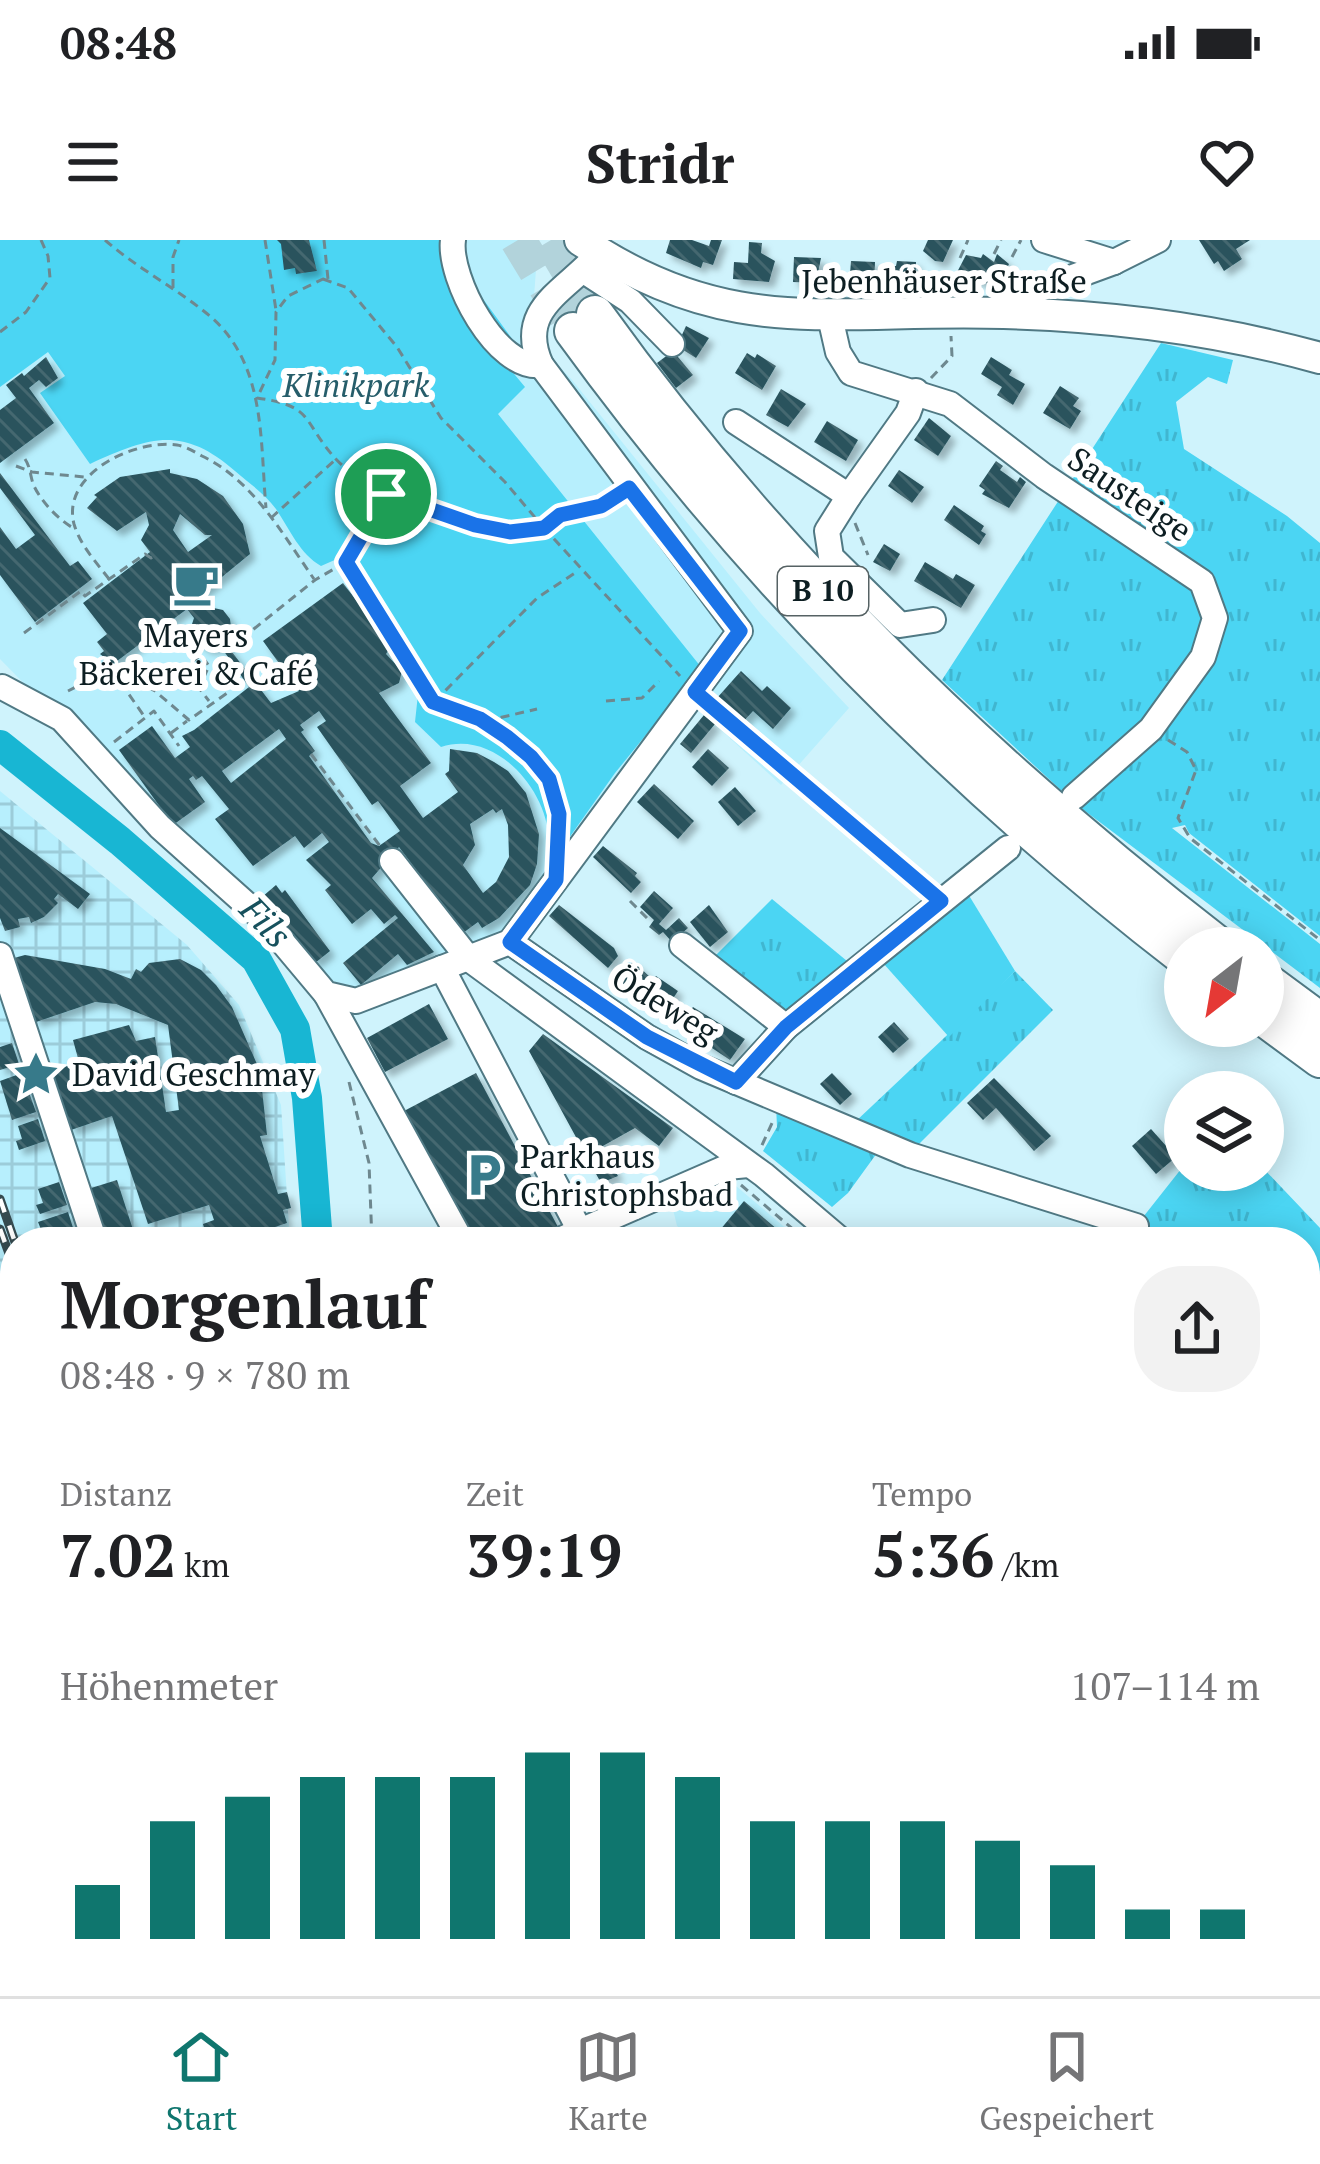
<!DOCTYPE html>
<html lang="de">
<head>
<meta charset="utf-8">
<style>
	:root { --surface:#fff; --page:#f2f2f2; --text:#202124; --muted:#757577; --line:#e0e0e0; --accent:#0f766e }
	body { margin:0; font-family:"PT Serif",serif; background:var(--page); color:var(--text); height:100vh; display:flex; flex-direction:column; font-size:45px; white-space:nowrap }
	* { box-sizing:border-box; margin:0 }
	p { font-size:39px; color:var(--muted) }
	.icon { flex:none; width:66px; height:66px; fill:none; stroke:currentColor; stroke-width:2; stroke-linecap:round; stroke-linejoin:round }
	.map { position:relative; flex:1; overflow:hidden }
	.side { position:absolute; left:0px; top:987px; width:1320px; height:771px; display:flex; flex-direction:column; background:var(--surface); border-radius:48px 48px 0 0; box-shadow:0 6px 30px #0003 }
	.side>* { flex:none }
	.needle { width:78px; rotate:211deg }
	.buttons { position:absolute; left:1164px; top:687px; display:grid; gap:24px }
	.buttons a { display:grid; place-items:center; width:120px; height:120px; border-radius:50%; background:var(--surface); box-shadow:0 6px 30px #0003; font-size:60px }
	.pin { position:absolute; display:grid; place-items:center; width:102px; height:102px; color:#fff; margin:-51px; border:6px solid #fff; border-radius:50%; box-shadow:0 3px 12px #0007 }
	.round { display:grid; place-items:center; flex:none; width:126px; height:126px; border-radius:48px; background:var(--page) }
	.overview { display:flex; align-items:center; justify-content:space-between; height:204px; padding:0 60px }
	h1 { font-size:66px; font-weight:700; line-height:90px }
	.metrics { display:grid; grid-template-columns:repeat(3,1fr); gap:18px; height:204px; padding:12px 60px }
	.metrics div { display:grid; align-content:center }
	.metrics b { font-size:60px; font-weight:700 }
	.metrics small { font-size:33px; font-weight:400 }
	.metrics p { font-size:33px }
	.chart { height:336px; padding:24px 60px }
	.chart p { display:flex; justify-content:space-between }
	.chart svg { width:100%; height:216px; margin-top:12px; stroke:var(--accent); stroke-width:6 }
	.status { display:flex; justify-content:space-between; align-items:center; height:84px; padding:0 60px; background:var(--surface); direction:ltr }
	.status svg { height:33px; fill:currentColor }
	header { display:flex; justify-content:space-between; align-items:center; height:156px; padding:0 60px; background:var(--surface); font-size:54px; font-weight:700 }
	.menu { display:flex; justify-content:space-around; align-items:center; height:168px; border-top:3px solid var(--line); background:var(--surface); font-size:33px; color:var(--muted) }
	.menu a { display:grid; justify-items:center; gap:6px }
	.menu .active { color:var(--accent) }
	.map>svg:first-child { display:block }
	.built { fill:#b7effd }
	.industrial { fill:url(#industrial-grid) }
	.grass { fill:url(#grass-tufts) }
	.green { fill:#4bd5f3 }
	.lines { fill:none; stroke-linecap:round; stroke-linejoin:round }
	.river { stroke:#18b6d3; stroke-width:30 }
	.building { fill:url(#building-back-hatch); fill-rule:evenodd; filter:url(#shadow) }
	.highway-tunnel { stroke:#b2d3db; stroke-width:36; stroke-dasharray:36 18; stroke-linecap:butt }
	.minor-casing { stroke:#507984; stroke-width:28 }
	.major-casing { stroke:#507984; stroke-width:34 }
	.highway-casing { stroke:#507984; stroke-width:40 }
	.path { stroke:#6e888f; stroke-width:3; stroke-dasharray:9 6; stroke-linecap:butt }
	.minor { stroke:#fff; stroke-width:24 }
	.major { stroke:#fff; stroke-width:30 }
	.highway { stroke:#fff; stroke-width:36 }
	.rail-casing { stroke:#364b50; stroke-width:9 }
	.rail { stroke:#fff; stroke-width:4.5; stroke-dasharray:14; stroke-linecap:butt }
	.route-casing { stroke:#fff; stroke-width:24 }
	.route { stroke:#1a73e8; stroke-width:15 }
	.labels { text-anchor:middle; stroke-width:12; stroke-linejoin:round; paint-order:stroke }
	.shield { fill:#fff; stroke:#566264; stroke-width:3 }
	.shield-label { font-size:30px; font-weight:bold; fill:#0d1e22 }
	.street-label { font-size:33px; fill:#0d1e22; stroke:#fff }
	.park-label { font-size:33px; font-style:italic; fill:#265d6a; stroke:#fff }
	.poi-label { font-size:33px; fill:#0d1e22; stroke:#fff; text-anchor:start }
	.water-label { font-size:36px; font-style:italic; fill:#17515d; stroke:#fff }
</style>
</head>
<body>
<div class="status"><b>08:48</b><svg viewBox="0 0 49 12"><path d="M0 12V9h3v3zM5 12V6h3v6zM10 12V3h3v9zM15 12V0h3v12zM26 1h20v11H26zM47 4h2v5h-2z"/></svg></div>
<header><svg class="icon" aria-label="menu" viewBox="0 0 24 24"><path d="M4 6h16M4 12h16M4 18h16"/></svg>Stridr<svg class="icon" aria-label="heart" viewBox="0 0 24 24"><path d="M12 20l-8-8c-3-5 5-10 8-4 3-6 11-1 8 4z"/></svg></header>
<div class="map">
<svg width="1320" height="1756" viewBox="0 0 1320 1756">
	<defs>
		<pattern id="industrial-grid" width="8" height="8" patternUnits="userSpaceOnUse" patternTransform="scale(3)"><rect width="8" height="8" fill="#b7effd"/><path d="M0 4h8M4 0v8" fill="none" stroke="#9cccd9"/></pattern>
		<pattern id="grass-tufts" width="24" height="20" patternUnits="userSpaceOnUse" patternTransform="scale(3)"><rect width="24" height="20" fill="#4bd5f3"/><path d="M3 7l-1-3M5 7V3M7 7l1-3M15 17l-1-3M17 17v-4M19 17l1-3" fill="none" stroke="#40b6d0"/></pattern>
		<pattern id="building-back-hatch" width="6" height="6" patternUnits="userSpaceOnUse" patternTransform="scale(3)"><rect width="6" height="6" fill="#29535d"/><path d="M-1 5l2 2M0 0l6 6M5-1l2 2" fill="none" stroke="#456870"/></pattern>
		<filter id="shadow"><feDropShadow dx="5.5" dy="5.5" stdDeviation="3" flood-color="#0004"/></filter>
	</defs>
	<rect width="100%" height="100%" fill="#cff3fc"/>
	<g class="built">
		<polygon points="0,0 535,0 538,2 534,57 522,86 572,140 760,373 849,468 781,545 686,458 505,700 331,779 272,696 0,419"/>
		<polygon points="729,940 802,1002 701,1002 677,986 672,965"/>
		<polygon points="1320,1621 1320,1756 1251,1756 1253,1743 1305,1743 1305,1630"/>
	</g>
	<g class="industrial">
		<polygon points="0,551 187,705 239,765 281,865 290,1002 15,1002 15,1701 0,1652"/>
		<polygon points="28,1743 234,1743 238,1756 32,1756"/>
	</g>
	<g class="grass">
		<polygon points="1161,103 1233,120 1227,144 1208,137 1176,162 1184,209 1287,276 1320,303 1320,696 1189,593 1185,585 1172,588 1320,704 1320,748 1077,565 942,440"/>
		<polygon points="772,659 847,721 787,778 712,719"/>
		<polygon points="1015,731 1053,770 916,907 854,883"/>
		<polygon points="776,865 877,913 848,953 832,967 763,911 777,887"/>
		<polygon points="1185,924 1185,930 1263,928 1320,988 1320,1376 1305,1363 1305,1002 1180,1002 1136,986"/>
	</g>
	<g class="green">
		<path d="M0,0H440L518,107L510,129L525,147L498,174L701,427L615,533L547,629C548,619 550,609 549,600C547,548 494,489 441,507L415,482L419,445L346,315L321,326C300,314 290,290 276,269C265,254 249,243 235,231C182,185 149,197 90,224L40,153L65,136L48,112L0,147Z"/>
		<polygon points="962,644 1015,731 949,797 875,714"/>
		<polygon points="843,1743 957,1743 961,1756 846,1756"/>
	</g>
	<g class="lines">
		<g class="river">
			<polyline points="0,505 120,601 256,719 295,789 307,858 318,1002"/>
			<polyline points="459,1743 462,1756"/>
		</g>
	</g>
	<g class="building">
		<polygon points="277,0 309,0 317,31 296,34 295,28 284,30 281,4"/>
		<polygon points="670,0 692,0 709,6 711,0 722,0 713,25 703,22 701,28 666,13"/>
		<polygon points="928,0 953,0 943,22 935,21 923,11"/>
		<polygon points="1199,0 1250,0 1236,9 1242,19 1224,31 1218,21 1214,24"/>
		<polygon points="749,2 762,3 761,13 775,21 769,42 733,39 734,22 748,23"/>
		<polygon points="983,14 994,22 997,14 1009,24 998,46 970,39 968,44 954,38 966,15 981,18"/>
		<polygon points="794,17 821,18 816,43 793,42"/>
		<polygon points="851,21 875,22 874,46 841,42 841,48 826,48 826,33 850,34"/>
		<polygon points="897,21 916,22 915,47 889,45 890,26 896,26"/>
		<polygon points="686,86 709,98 696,118 677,106"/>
		<polygon points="673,111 693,135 676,148 657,123"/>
		<polygon points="747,113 755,118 757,114 776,126 762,150 735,133"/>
		<polygon points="46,117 58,138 46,147 39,140 29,148 54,183 0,223 0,170 16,158 6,145 22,133 24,136"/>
		<polygon points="991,117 1012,130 1009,135 1025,144 1013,165 997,155 1002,147 981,134"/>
		<polygon points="1060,146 1079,158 1073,166 1081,171 1070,189 1043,173"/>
		<polygon points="781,149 806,164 788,187 766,175"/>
		<polygon points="929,178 951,196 938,216 914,200"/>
		<polygon points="827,181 858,200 846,221 814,202"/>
		<polygon points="996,221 1003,226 1000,230 1017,242 1020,237 1026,242 1009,268 982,254 985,250 979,246"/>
		<path d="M170,229V233L197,239L223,256L243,284L250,314L200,355L209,367L223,370L230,379L232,394L226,404L271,463L299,451L263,401L343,343L391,406L386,414L402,431L399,443L379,453L431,523L400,546L423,578L458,552L445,534L449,531L450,509L477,513L494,522L508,531L526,553L539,594L537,624L530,645L499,678L482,688L478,682L463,693L399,607L372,638L434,712L407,725L398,714L361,745L343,723L398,678L395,675L384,684L371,669L352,684L325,650L331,645L306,620L329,602L322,593L304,608L295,596L253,626L215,579L229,569L202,536L196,540L193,536L189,539L205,562L173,585L119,510L152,486L175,518L190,507L182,496L194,490L249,447L221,407L208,409L196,401L191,387L194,378L187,369L113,424L100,414L104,411L97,402L107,394L83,363L150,312L141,300L149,285L146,272L117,291L87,268L97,257L94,255L120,237ZM180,274L205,295H212L188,312L173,290ZM319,471L326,481L317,487L372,565L378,561L400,591L379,606L371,603L309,516L315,511L301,492L304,490L300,485ZM279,489L286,499L231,543L222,531ZM493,569L496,573L502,569L508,585L509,617L496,642L483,653L463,625L475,605L470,584Z"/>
		<polygon points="899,230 924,247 912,263 888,246"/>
		<polygon points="0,233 70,326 78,321 92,339 35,382 0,335 0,287 16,309 35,295 0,248"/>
		<polygon points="954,265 984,286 981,291 986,294 979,305 944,280"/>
		<polygon points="884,304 900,314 890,331 873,322"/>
		<polygon points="925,322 953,339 956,334 975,345 961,368 914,341"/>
		<polygon points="741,431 762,451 767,446 791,468 773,489 753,471 743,482 717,458"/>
		<polygon points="704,475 715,484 691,513 680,504"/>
		<polygon points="708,509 729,528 712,546 692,527"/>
		<polygon points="654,544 694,581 678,599 637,562"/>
		<polygon points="735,547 756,571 738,586 718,562"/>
		<polygon points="0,588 90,654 78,669 58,654 54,659 58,663 44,677 31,683 29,677 18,679 20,687 5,691 0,678"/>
		<polygon points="603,606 637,633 635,636 641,642 631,653 593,617"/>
		<polygon points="276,645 282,653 285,650 330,711 315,723 262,657"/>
		<polygon points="654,651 673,668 659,684 666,690 679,678 688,688 672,702 663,692 659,695 649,687 654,680 640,667"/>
		<polygon points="559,665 614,708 618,716 608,728 549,676"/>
		<polygon points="709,665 728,692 710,707 690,682"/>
		<polygon points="25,715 105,729 131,739 136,729 141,732 149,723 180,719 201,730 216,745 232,767 260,831 267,895 260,896 278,954 287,952 291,968 283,970 287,983 275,987 279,1002 208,1002 203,984 214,980 209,965 148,984 112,876 71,890 50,832 79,822 73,800 129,785 136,801 155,797 166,872 179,870 168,785 116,764 95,762 36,782 14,718"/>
		<polygon points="633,721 653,740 656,736 678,751 664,772 618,743"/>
		<polygon points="429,764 448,799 385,832 367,798"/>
		<polygon points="693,767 745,799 730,820 679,786"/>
		<polygon points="894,782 909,799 893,813 878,797"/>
		<polygon points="543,794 673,888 659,906 635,888 601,907 618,936 601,943 529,811"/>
		<polygon points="12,803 19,824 0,830 0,807"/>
		<polygon points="22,833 36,872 12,880 0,841"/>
		<polygon points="476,833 566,1002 473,1002 404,871"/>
		<polygon points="832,833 852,854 840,865 820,844"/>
		<polygon points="994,838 1051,896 1034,911 996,868 983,880 967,863"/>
		<polygon points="38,879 45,901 19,910 16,901 22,899 18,886"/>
		<polygon points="1151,889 1176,917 1156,934 1132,906"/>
		<polygon points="117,940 137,1002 105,1002 88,949"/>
		<polygon points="59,942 67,965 40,974 36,965 43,963 38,949"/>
		<polygon points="744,961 792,1002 722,1002 715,996"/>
		<polygon points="68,972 75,994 56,1001 51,989 42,992 38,982"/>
		<polygon points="15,1221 15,1621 0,1596 0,1226"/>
		<polygon points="1001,1743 1093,1743 1098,1756 995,1756"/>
	</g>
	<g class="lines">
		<g class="highway-tunnel">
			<polyline points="518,0 573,91"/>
			<polyline points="551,0 595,74"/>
		</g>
		<g class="minor-casing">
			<g id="minor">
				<path d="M453,0C448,38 497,131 541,125"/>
				<polyline points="1044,0 1114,22"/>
				<polyline points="584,31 630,61 672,104"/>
				<polyline points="1002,73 1013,59 1114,22 1158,0"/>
				<polyline points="830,77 838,112 851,133 950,164 1044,236 1202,342 1215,378 1203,417 1151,489 1074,557"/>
				<polyline points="736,182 849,256 908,173 916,151"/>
				<polyline points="849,256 827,291 831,317 900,385 933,380"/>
				<path d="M2,447L62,479L160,587L264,680L326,754L356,761L510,702L740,391L541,125C515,68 567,51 599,13"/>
				<polyline points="392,621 469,719 764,935 843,1002"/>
				<polyline points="510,702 647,797 701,827 910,915 1136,986"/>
				<polyline points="682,705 786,787"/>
				<polyline points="0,715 95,1002"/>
				<polyline points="442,728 580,991"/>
				<polyline points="326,754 462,1002"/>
				<polyline points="736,842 786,787 1008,608"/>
				<polyline points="564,998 727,927 748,925"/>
				<polyline points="0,1108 15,1150"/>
				<polyline points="1305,1395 1320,1407"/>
				<polyline points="1305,1562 1320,1554"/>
				<polyline points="0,1688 17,1756"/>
				<polyline points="1305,1710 1320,1683"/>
				<polyline points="200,1743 204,1756"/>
				<polyline points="287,1743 291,1756"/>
				<polyline points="422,1743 438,1756"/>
				<polyline points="581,1743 584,1756"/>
				<polyline points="757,1743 760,1756"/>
				<polyline points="979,1743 980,1756"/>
				<polyline points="1169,1756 1171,1743"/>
				<polyline points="1281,1756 1287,1743"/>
			</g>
		</g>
		<g class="major-casing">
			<path id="major" d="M580,0C731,103 838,67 1004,73C1112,76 1216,89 1320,118"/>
		</g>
		<g class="highway-casing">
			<g id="highway">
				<path d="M595,74C770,318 985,525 1222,708"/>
				<path d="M573,91C746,329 952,538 1185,718"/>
				<polyline points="1263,739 1320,781"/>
				<polyline points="1263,777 1320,819"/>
			</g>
		</g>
		<g class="path">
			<path d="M105,0C138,29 178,49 211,77C266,125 260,201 266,268"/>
			<polyline points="265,0 276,70"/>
			<polyline points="324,0 328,39"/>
			<polyline points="994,14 1001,0"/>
			<polyline points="1012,17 1021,0"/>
			<polyline points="960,18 968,0"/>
			<path d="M323,39L348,48L397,107L441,178L505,242L544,288C532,290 518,292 506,291C456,286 368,255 334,217C301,179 314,166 257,158L275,120L276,72L288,56Z"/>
			<polyline points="173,48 173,17 179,0"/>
			<polyline points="0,92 26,72 50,38 48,16 41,0"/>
			<polyline points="931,138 952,116 951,96"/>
			<path d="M25,219C31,228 30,237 34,246C42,263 60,281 75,289"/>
			<polyline points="16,226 32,232 84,237"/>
			<path d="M613,259C588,275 569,268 544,288L680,436"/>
			<polyline points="271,278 335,220"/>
			<polyline points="855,283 868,315"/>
			<polyline points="347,320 384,256"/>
			<path d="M109,339C96,322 80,305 74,284C61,234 134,199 177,205C185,206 195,212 202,216C253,240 283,295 314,339"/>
			<polyline points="24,393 81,351 85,356 145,314 151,318 156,315"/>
			<path d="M230,408L315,340L346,322C373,366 398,416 430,457C441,471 465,472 480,480C529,504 558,542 560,596"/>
			<polyline points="112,430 144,476"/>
			<polyline points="156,450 201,415 209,426 199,448 209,461"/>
			<polyline points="68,451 113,428 155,451 189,480 230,451"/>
			<polyline points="435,461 537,358 578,331"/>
			<polyline points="606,461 642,458 659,441"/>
			<polyline points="709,464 926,648"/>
			<polyline points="486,481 537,469"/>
			<polyline points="171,493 187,481"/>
			<polyline points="1168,500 1187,512 1196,530 1178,578 1190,598 1320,700"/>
			<polyline points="114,502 154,471 179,506"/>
			<polyline points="311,514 380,606"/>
			<polyline points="630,661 647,678"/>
			<polyline points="349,842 369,923 372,1002"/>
			<polyline points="762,905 773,881"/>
			<polyline points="741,945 808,1002"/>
			<polyline points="1155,992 1180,1002"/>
			<polyline points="1305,1454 1320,1469"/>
			<polyline points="1305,1479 1320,1491"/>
			<polyline points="500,1743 503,1756"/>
			<polyline points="503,1752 519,1749"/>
		</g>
		<use href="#minor" class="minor"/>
		<use href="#major" class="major"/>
		<use href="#highway" class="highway"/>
		<g class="rail-casing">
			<g id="rail">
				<polyline points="0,959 15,1002"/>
				<polyline points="0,989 15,1030"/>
				<polyline points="258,1743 263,1756"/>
			</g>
		</g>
		<use href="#rail" class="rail"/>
	</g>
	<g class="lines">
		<g class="route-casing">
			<polygon id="route" points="629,248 740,391 695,452 941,661 786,787 736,842 647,797 510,702 556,640 559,574 549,539 531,517 507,497 480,479 433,462 346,322 386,254 475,285 510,292 544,288 560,275 601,266"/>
		</g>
		<use href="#route" class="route"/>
	</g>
	<defs>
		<g id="cafe-bare" transform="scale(3.6)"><path d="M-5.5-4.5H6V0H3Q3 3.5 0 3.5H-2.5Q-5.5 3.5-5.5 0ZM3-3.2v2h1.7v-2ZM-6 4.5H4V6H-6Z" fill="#377a8a" stroke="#fff" stroke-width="2.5" paint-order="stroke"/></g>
		<g id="sight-bare" transform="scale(3.6)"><path d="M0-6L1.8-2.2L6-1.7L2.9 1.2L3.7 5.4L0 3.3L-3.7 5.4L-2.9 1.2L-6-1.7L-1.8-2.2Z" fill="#377a8a" stroke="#fff" stroke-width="2.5" paint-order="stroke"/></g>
		<g id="parking-bare" transform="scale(3.6)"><path d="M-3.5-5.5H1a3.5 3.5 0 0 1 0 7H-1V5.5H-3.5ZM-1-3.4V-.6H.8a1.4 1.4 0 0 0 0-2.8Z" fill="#377a8a" stroke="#fff" stroke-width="2.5" paint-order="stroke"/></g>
	</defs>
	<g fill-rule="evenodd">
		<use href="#cafe-bare" x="196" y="344"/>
		<use href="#sight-bare" x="36" y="834"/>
		<use href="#parking-bare" x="484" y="935"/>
	</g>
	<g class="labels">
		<rect class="shield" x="778" y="327" width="90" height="48" rx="9"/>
		<g class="shield-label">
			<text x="823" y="361">B 10</text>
		</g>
		<g class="street-label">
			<text x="944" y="53">Jebenhäuser Straße</text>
			<text transform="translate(1130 254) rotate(34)" y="12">Sausteige</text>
			<text transform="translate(665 764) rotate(31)" y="12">Ödeweg</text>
		</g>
		<g class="park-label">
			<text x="356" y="157">Klinikpark</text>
		</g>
		<g class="poi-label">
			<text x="196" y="407" text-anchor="middle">Mayers<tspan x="196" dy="38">Bäckerei &amp; Café</tspan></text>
			<text x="72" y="846">David Geschmay</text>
			<text x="520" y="928">Parkhaus<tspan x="520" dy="38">Christophsbad</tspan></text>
		</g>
		<g class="water-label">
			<text transform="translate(266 682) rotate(46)" y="13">Fils</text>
		</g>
	</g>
</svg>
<div class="buttons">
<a><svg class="needle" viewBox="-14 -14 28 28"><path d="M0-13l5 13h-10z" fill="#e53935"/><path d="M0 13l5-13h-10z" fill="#757577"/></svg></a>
<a><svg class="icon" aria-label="layers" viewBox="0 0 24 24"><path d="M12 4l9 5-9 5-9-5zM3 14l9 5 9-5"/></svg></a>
</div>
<div class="pin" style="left:386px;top:254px;background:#1e9e55"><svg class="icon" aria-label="arrive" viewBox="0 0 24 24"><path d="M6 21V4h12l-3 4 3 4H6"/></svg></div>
<section class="side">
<div class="overview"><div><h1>Morgenlauf</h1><p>08:48 · 9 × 780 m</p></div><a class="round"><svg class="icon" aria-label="share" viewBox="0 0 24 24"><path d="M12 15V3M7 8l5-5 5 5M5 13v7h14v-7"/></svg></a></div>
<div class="metrics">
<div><p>Distanz</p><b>7.02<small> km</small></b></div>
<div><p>Zeit</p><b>39:19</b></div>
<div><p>Tempo</p><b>5:36<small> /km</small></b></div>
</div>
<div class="chart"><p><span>Höhenmeter</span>107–114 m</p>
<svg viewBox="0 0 160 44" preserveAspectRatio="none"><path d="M5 44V33M15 44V20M25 44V15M35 44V11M45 44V11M55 44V11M65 44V6M75 44V6M85 44V11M95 44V20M105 44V20M115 44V20M125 44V24M135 44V29M145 44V38M155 44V38"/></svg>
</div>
</section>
</div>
<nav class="menu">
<a class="active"><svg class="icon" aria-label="home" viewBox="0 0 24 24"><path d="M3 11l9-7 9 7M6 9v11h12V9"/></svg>Start</a>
<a><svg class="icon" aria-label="map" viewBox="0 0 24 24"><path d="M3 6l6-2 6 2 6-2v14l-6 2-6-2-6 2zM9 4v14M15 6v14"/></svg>Karte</a>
<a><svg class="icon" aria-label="saved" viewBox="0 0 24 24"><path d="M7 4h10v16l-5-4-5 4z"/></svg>Gespeichert</a>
</nav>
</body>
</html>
